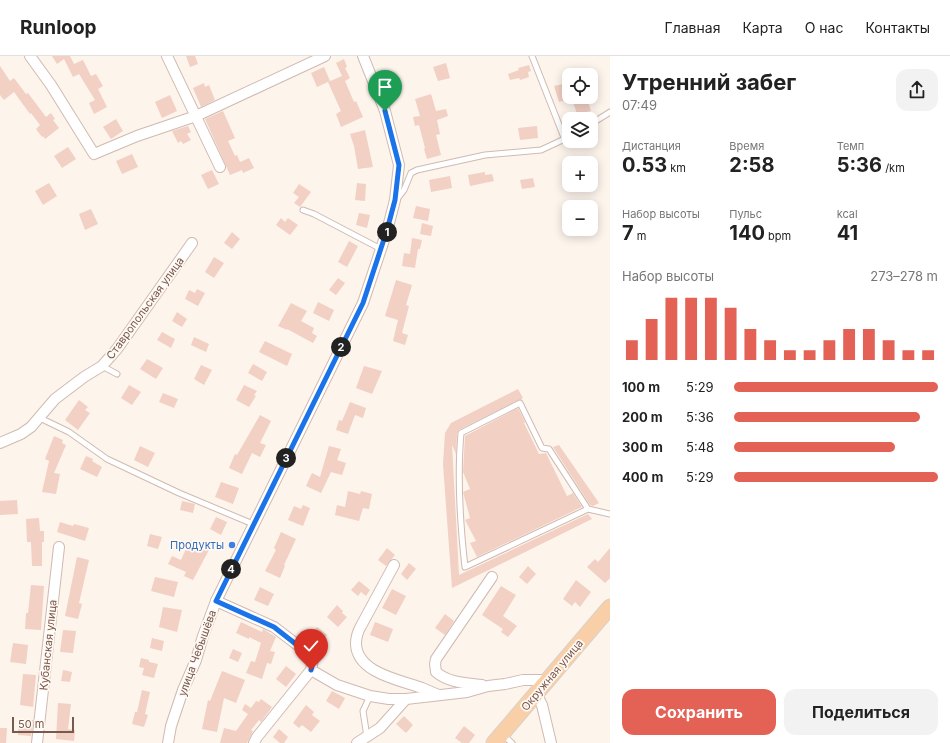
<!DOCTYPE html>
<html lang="ru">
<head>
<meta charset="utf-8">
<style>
	:root { --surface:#fff; --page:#f2f2f2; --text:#222; --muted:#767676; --line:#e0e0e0; --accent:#e36155 }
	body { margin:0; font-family:Inter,sans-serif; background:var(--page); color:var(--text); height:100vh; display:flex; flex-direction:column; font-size:15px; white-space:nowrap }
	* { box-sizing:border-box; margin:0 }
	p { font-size:13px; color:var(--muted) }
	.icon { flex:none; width:22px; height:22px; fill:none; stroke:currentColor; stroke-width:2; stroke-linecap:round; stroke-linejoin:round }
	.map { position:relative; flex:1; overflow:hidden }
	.panel { display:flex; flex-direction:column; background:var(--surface); width:340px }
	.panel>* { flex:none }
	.controls { position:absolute; left:562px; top:12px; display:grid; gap:8px }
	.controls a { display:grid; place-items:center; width:36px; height:36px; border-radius:8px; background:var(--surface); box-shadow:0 2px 10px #0003; font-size:20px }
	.scale { position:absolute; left:12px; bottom:10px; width:62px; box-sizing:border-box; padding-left:4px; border:2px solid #79584e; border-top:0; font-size:11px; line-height:14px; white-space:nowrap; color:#79584e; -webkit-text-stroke:3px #fff9f3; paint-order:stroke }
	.pin { position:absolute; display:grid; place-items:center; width:34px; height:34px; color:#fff; margin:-41px -17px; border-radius:50% 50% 50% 0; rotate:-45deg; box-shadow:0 0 4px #0007 }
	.pin .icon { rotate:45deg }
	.km { position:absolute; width:20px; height:20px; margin:-10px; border-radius:50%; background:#222; color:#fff; font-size:11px; line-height:20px; text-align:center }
	.round { display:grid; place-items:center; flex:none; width:42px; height:42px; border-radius:12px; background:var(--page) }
	.headline { display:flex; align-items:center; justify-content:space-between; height:68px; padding:0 12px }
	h1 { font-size:22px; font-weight:700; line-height:30px }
	.metrics { display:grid; grid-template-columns:repeat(3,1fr); gap:6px; height:68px; padding:4px 12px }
	.metrics div { display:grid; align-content:center }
	.metrics b { font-size:20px; font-weight:700 }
	.metrics small { font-size:11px; font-weight:400 }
	.metrics p { font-size:11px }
	.chart { height:112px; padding:8px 12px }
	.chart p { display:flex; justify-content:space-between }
	.chart svg { width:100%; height:72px; margin-top:4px; stroke:var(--accent); stroke-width:6 }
	.button { display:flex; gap:8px; margin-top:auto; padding:8px 12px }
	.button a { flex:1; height:46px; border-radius:12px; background:var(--accent); color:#fff; font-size:16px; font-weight:700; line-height:46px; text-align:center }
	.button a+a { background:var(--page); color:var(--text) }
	ul { padding:0 12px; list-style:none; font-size:13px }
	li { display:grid; grid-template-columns:64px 48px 1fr; align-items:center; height:30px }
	li i { height:10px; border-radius:5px; background:var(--accent) }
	header { display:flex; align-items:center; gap:24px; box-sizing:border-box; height:56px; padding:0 20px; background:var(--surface); border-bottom:1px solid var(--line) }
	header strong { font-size:19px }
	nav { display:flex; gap:22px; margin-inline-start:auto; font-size:14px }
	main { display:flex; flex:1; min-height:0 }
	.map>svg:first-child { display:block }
	.building { fill:#f2d0c4 }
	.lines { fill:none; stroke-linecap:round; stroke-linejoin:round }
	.service-casing { stroke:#d0bab1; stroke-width:7 }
	.minor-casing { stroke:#d0bab1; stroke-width:12 }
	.primary-casing { stroke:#d9d0cd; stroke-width:17 }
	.service { stroke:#fff; stroke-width:5 }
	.minor { stroke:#fff; stroke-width:10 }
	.primary { stroke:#f9cfa7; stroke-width:15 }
	.route-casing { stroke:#fff; stroke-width:8 }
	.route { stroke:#1a73e8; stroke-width:5 }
	.shop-dot { fill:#3f7fe0; stroke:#fff9f3; stroke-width:1.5 }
	.labels { text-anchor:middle; stroke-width:3.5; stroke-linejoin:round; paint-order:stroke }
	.street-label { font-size:11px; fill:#79584e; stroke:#fff9f3 }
	.shop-label { font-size:11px; fill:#366cbe; stroke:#fff9f3; text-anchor:end }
</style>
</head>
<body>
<header>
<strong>Runloop</strong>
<nav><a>Главная</a><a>Карта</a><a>О нас</a><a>Контакты</a></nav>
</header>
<main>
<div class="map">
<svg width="610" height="687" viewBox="0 0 610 687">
	<rect width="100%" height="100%" fill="#fdf4ec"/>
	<g class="building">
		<polygon points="52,0 70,0 74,8 83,4 91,20 96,18 103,30 98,33 107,51 94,58 89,47 95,44 79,18 73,21 64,3 57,8"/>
		<polygon points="186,0 195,0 198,8 190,11"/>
		<polygon points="344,3 347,11 345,12 350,22 345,25 354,46 356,45 363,61 341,71 336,58 341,55 328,26 342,20 336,7"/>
		<polygon points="446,7 450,22 438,25 433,11"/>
		<polygon points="529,9 531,15 528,16 529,21 520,24 519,22 510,24 508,18 519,14 518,12"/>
		<polygon points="0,10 10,25 14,22 26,38 28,37 46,61 51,57 55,63 53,64 59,72 45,83 43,80 42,81 36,73 40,69 31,57 30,58 14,36 4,44 0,39"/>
		<polygon points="324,11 330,25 317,31 311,17"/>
		<polygon points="204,27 205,31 209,29 215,44 201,51 193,32"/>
		<polygon points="567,27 569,34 569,43 559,46 554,30"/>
		<polygon points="431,38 436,55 446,53 448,60 437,64 440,78 436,79 441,99 427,103 424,93 425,92 419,69 415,70 413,61 420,60 415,43"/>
		<polygon points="170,39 177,55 162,62 155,46"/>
		<polygon points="587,42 591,55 577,58 573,46"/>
		<polygon points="223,55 235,82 228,85 235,100 237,99 240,106 249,102 254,112 243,117 242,114 230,119 205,63"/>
		<polygon points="116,63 123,75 111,83 103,71"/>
		<polygon points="188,70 191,76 187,78 191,84 183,88 181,85 178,87 172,75"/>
		<polygon points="537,70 538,82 520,84 518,72"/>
		<polygon points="365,74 373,111 358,113 354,90 350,78"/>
		<polygon points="68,91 76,103 62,112 54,100"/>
		<polygon points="132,98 138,111 122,118 116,105"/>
		<polygon points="212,114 219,128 208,133 201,119"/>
		<polygon points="485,116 485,119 492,118 494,125 470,130 468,119"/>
		<polygon points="450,120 452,132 431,136 429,124"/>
		<polygon points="533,122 535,131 522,133 520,124"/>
		<polygon points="49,127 57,140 43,149 35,135"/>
		<polygon points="357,127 366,128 365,145 355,144"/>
		<polygon points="299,128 311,136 300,151 294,147 299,141 293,137"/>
		<polygon points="416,150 430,153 428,165 413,162"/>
		<polygon points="91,153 98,168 85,174 79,158"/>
		<polygon points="359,157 370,159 367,172 356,169"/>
		<polygon points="281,162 285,166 288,162 298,169 290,179 276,169"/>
		<polygon points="422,167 433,170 431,180 420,178"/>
		<polygon points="232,176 240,183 232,193 224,187"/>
		<polygon points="412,182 422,184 420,193 418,193 415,212 402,210 404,197 410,198"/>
		<polygon points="349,185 358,190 347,211 338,206"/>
		<polygon points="214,201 224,207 214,222 205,216"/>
		<polygon points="338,222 345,227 336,239 329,234"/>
		<polygon points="396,224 412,229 406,249 409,250 402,277 408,279 405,289 393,285 398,264 385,260"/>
		<polygon points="197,233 205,237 198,250 185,243 189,234 195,237"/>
		<polygon points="318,246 334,254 329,265 313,257"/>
		<polygon points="291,247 307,255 301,265 314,272 312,277 317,280 313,287 287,273 287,274 278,270"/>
		<polygon points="177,256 187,263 182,271 172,265"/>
		<polygon points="162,276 175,283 171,292 157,284"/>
		<polygon points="194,281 209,288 206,296 191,289"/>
		<polygon points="265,285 292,298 287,310 259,296"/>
		<polygon points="147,303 163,312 156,323 140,313"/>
		<polygon points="253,308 267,316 262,325 248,317"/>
		<polygon points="201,309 212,314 204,329 194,323"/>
		<polygon points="364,310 382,315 372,338 356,332"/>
		<polygon points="129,329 141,336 132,349 121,342"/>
		<polygon points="244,329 257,335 254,339 256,340 249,351 236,344"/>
		<polygon points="518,333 523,342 459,374 457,377 456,398 452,389 459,519 588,458 592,463 452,532 443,408 445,377 451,367"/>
		<polygon points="163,337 178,343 174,352 159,346"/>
		<polygon points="79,344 88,351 85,354 90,357 78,374 65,364"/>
		<polygon points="350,346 366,352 363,362 355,359 348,378 336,374 339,364 342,365"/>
		<polygon points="518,352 525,366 524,367 539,398 546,397 567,440 573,437 582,451 477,501 470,487 476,485 465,464 470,462 463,436 470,433 463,416 465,380"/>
		<polygon points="260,359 271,365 260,387 266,389 260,401 252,397 242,418 229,412 235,398 237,399"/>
		<polygon points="54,380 63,384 62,387 66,389 54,417 60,418 56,438 42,436 49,405 45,403"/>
		<polygon points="559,389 599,447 593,450 590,449 553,391"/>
		<polygon points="140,390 155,397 148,411 134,404"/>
		<polygon points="329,390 341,393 337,404 346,407 342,419 331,416 321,437 306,430 312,417 320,421"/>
		<polygon points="86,400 93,403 92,405 102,411 97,421 80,413"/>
		<polygon points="221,426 239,432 233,448 215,441"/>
		<polygon points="348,435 360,438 361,435 372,438 369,453 363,452 359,465 335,459 337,449 345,451"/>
		<polygon points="17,444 18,458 0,459 0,445"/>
		<polygon points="182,445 195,448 193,457 180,454"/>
		<polygon points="303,449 310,452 303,470 288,464 294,450 301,453"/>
		<polygon points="216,461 227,466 221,479 210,473"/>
		<polygon points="39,462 40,475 44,475 44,486 42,486 42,510 32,510 31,486 27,486 26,463"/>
		<polygon points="60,466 73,470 74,468 89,472 85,485 57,476"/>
		<polygon points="281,476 296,483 284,509 285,510 280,522 265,515 276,494 274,492"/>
		<polygon points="150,478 162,481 158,493 147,490"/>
		<polygon points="190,484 210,492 193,524 184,520 186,516 168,508 172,500 181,504"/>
		<polygon points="387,492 395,499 386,510 378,504"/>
		<polygon points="610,492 610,522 605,527 587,511 595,503 598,506"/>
		<polygon points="77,501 89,504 79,547 82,548 78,563 65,560"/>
		<polygon points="409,507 416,513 407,524 401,518"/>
		<polygon points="528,510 536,518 527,528 519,521"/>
		<polygon points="155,521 178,526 174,541 151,535"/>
		<polygon points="576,524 591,536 580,551 575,546 572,550 563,543"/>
		<polygon points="359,525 370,534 366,540 361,536 358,540 351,534"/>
		<polygon points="31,529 44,530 41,574 25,573 26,557 28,557"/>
		<polygon points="501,530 516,539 503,560 517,570 508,581 501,576 503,573 482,559"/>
		<polygon points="260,531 274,538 268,550 254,544"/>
		<polygon points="392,533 406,540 396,559 382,552"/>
		<polygon points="337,549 343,555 342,557 347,561 338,571 327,561"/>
		<polygon points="163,551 182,554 177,576 159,571"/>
		<polygon points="445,558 454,565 445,579 435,572"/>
		<polygon points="241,566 262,576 263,573 276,581 270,595 275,596 271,608 267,607 262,623 246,617 251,605 255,606 261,587 249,581 249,583 236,577"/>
		<polygon points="375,566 393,573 388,586 370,579"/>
		<polygon points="317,571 327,579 317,591 308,583"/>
		<polygon points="63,574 76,575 73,597 60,596"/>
		<polygon points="152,582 164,585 162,595 150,592"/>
		<polygon points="13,587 28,589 26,608 10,606"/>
		<polygon points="233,593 242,597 238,606 229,602"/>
		<polygon points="141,602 149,604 149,606 158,608 154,622 142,619 144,612 139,611"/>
		<polygon points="286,610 296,618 286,631 276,623"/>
		<polygon points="63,614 72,616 70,626 61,625"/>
		<polygon points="222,615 245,624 236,647 224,642 217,676 202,673 208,644 210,645"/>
		<polygon points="23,618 36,619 33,651 20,649"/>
		<polygon points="142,634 150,636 145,658 148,659 144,671 132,668 135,656 137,656"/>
		<polygon points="332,635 345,642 339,653 326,645"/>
		<polygon points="261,643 272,651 261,666 259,664 251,674 253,675 247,687 220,687 224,672 236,675 248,658 242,654 245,648 251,652 256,645 259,646"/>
		<polygon points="58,647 71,648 68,673 75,674 74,685 56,683"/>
		<polygon points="306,649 314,656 312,659 320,665 311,676 302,669 299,672 293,667"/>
		<polygon points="404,660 413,669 406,677 396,668"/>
		<polygon points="19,663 33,664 31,680 18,679"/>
		<polygon points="464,670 475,679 469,687 462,687 455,682"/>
		<polygon points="0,672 7,672 6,687 0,687"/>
		<polygon points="279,673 288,681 284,687 280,687 273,681"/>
	</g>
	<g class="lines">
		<g class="service-casing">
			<g id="service">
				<polyline points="532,0 565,84"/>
				<polyline points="591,68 610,56"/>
				<polyline points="397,143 404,134 411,117 417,114 485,99 541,94 569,81"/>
				<polyline points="303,154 314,158 381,193"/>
				<polyline points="102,310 117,318"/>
				<polyline points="40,362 69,376 107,403 179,437 253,468"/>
				<path d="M588,453L549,393L542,392L520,347L461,377C457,422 460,467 465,511L588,453L610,458"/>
				<polyline points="502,678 512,687"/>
				<polyline points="367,681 363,655 370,640"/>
			</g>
		</g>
		<g class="minor-casing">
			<g id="minor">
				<polyline points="30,0 51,29 94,98 137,80 196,60 325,0"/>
				<polyline points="167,0 220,111"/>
				<polyline points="0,387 21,378 31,371 55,343 84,321 102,310 117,293 192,187"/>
				<path d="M394,509L361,570C358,575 356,581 356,588C357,617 400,624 422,632C427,634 433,637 439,639"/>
				<polyline points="216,545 274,571 308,597 313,604 311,614 257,681 254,687"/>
				<polyline points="311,614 337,629 370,640 389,643 406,643 467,636 488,630 505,628 523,624 546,624"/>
				<path d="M482,629C466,627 449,627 436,616L435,608L436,603L492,521"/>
				<polyline points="536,637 542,649 551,687"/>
				<polyline points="37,687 59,491"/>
				<polyline points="168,687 171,670 183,634 196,604 203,580 216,545 363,247 387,175 395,144 399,109 385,55 363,0"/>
				<polyline points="357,687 380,672 406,643"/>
			</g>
		</g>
		<g class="primary-casing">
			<polyline id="primary" points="494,687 610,551"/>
		</g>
		<use href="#service" class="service"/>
		<use href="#minor" class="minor"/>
		<use href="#primary" class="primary"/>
	</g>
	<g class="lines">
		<g class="route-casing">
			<path id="route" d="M311,614C313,609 314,605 311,600L274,571L216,545L363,247L387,174L395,144L399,109L385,55"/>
		</g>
		<use href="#route" class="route"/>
	</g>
	<circle class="shop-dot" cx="232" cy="489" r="4"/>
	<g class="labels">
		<g class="street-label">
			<text transform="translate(145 252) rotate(-54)" y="4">Ставропольская улица</text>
			<text transform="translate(48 589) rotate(-84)" y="4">Кубанская улица</text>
			<text transform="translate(197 597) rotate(-70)" y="4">улица Чебышёва</text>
			<text transform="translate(552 619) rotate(-50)" y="4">Окружная улица</text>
		</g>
		<g class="shop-label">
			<text x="224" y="493">Продукты</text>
		</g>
	</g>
</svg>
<div class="controls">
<a><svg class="icon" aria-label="locate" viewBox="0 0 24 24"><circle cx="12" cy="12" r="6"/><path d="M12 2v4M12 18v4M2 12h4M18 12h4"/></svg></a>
<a><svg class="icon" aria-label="layers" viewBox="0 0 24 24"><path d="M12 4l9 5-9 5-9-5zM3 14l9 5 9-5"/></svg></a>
<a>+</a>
<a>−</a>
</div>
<div class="scale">50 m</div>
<div class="pin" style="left:385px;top:55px;background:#1e9e55"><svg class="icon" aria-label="arrive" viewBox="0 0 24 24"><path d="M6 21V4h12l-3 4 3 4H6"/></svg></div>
<div class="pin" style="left:311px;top:614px;background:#d93025"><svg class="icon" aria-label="check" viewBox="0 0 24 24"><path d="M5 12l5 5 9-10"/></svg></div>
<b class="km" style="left:387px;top:176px">1</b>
<b class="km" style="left:341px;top:291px">2</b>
<b class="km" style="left:286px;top:402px">3</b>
<b class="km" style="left:231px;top:513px">4</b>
</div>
<section class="panel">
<div class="headline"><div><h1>Утренний забег</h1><p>07:49</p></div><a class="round"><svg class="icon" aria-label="share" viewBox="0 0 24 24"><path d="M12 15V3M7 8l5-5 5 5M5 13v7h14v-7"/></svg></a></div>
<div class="metrics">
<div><p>Дистанция</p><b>0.53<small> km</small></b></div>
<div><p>Время</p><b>2:58</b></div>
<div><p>Темп</p><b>5:36<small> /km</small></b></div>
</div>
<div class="metrics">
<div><p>Набор высоты</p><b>7<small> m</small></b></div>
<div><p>Пульс</p><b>140<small> bpm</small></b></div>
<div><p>kcal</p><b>41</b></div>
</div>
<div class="chart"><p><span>Набор высоты</span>273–278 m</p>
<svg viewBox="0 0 160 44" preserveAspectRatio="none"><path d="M5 44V32M15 44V19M25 44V6M35 44V6M45 44V6M55 44V12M65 44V25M75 44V32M85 44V38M95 44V38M105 44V32M115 44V25M125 44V25M135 44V32M145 44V38M155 44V38"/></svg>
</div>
<ul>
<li><b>100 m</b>5:29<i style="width:100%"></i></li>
<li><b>200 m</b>5:36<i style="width:91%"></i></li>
<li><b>300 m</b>5:48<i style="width:79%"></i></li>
<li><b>400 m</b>5:29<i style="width:100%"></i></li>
</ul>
<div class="button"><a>Сохранить</a><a>Поделиться</a></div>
</section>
</main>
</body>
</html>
